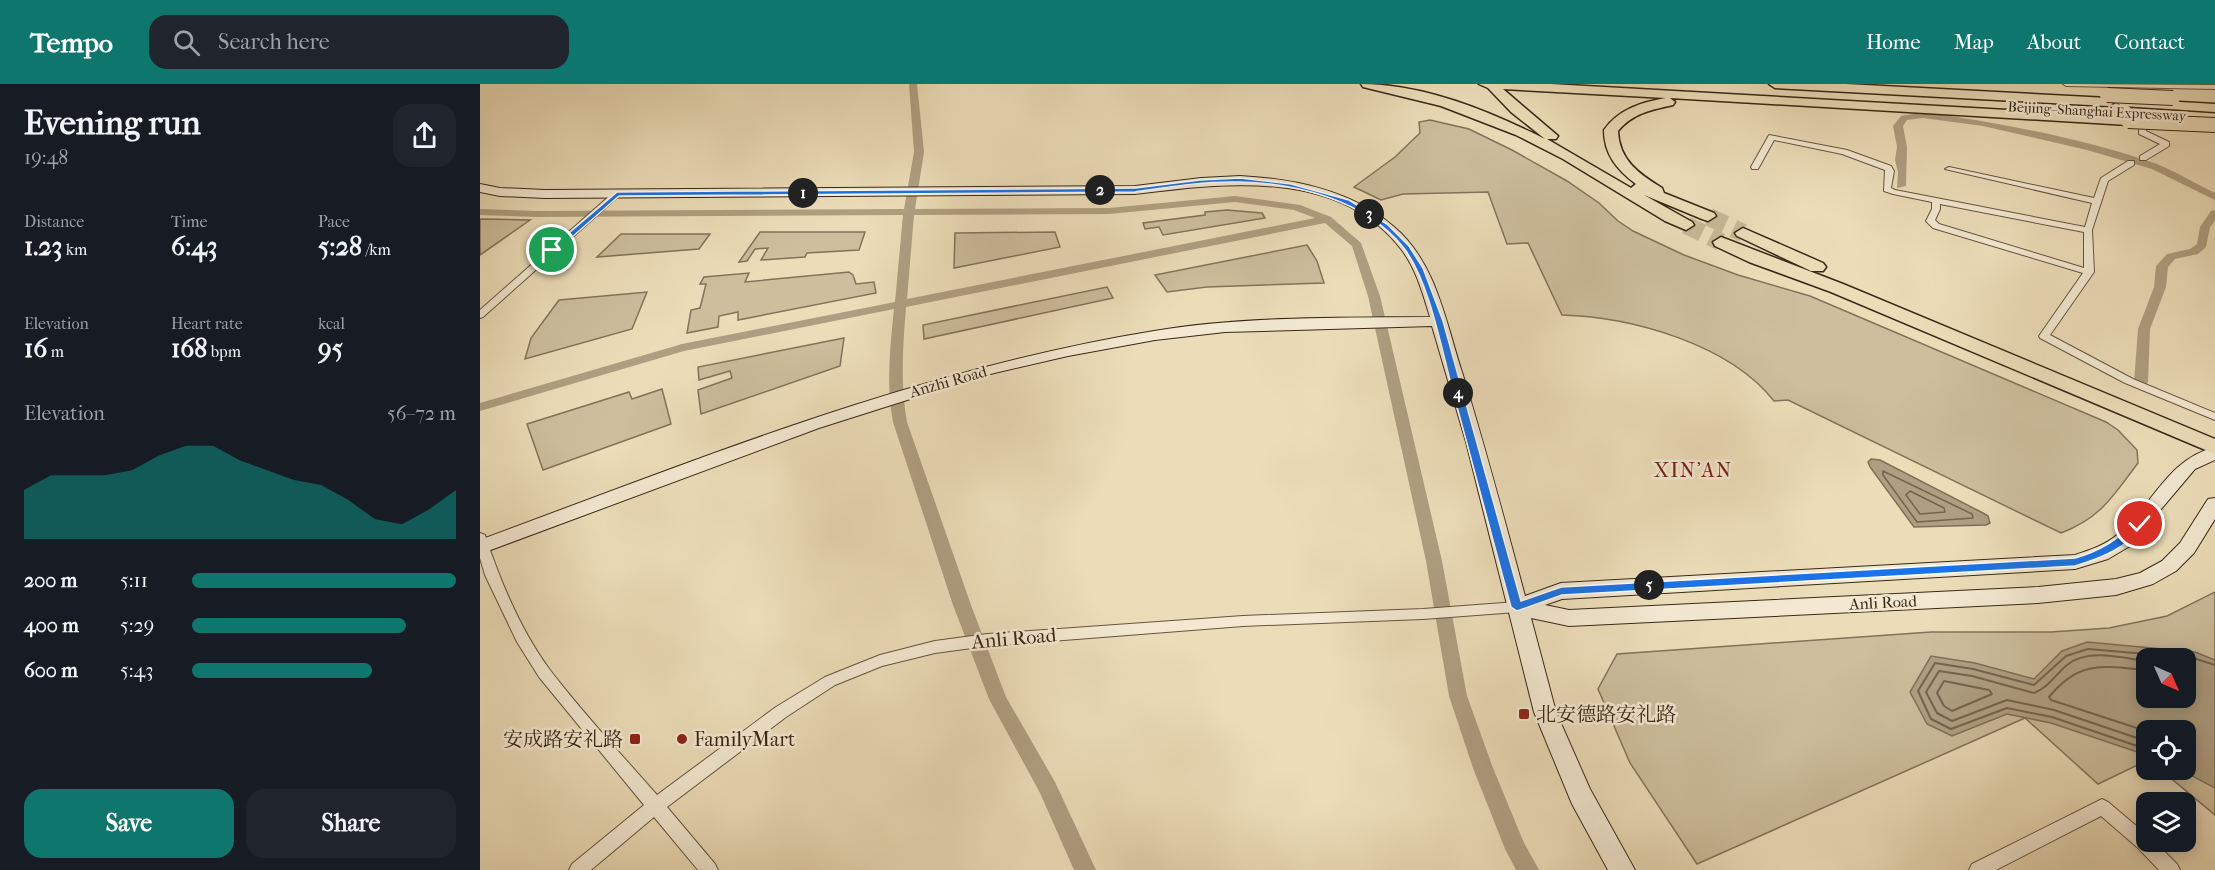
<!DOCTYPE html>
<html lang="en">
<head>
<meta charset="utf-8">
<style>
	:root { --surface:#171b24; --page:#20242c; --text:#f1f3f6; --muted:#9ea1a6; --accent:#0f766e }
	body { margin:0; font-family:"IM FELL French Canon","Noto Serif SC",serif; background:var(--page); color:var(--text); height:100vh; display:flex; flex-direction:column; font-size:22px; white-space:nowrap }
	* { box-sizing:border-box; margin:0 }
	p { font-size:20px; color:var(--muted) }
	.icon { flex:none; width:33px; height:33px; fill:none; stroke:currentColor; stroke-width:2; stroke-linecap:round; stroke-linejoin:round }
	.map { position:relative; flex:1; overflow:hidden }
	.drawer { display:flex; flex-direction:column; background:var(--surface); width:480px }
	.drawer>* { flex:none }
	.needle { width:39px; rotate:135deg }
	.controls { position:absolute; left:1656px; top:564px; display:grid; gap:12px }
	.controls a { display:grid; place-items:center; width:60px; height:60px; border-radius:12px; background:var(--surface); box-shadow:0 3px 15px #0003; font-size:30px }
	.pin { position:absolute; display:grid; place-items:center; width:51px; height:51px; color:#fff; margin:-26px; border:3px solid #fff; border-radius:50%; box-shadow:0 2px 6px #0007 }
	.km { position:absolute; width:30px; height:30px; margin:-15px; border-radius:50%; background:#222; color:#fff; font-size:16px; line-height:30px; text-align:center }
	.round { display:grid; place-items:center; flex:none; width:63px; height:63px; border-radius:18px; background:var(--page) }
	.summary { display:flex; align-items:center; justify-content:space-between; height:102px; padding:0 24px }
	h1 { font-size:33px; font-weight:700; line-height:45px }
	.stats { display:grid; grid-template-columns:repeat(3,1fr); gap:9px; height:102px; padding:6px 24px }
	.stats div { display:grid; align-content:center }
	.stats b { font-size:26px; font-weight:700 }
	.stats small { font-size:16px; font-weight:400 }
	.stats p { font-size:16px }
	.chart { height:168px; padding:12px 24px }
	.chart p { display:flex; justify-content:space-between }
	.chart svg { width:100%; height:108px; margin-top:6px; fill:var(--accent); opacity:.7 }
	.button { display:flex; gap:12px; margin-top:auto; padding:12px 24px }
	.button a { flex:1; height:69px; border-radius:18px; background:var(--accent); color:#fff; font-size:24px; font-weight:700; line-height:69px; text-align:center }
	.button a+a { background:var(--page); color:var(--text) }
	ul { padding:0 24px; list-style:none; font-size:20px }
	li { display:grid; grid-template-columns:96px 72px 1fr; align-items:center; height:45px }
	li i { height:15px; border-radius:8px; background:var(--accent) }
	header { display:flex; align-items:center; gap:36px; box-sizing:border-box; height:84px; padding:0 30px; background:var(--accent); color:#fff }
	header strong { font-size:28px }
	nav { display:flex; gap:33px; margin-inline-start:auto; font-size:21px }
	.search { width:420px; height:54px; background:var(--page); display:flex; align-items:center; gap:15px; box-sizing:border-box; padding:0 21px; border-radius:18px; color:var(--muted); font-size:22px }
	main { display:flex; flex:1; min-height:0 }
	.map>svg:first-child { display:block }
	.green { fill:#cdbe9d; stroke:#82735a; stroke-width:1.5; fill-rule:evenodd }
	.water { fill:#af9f82; stroke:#7f6f57; stroke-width:1.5; fill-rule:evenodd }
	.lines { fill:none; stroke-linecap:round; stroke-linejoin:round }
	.shore-far1 { stroke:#74644c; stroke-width:1.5 }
	.shore { stroke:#74644c; stroke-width:2 }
	.canal { fill:#af9f82; fill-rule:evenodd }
	.highway-tunnel-far1 { stroke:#c8b998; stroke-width:14; stroke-dasharray:14 7; stroke-linecap:butt }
	.highway-tunnel { stroke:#c8b998; stroke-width:18; stroke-dasharray:18 9; stroke-linecap:butt }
	.street-casing { stroke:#65553f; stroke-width:2 }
	.secondary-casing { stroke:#382816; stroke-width:2 }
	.highway-casing { stroke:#382816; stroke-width:3 }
	.street { fill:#f3e9d2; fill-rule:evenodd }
	.secondary { fill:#f3e9d2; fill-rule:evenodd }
	.highway { fill:#ecddb9; fill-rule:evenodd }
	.highway-bridge-casing { stroke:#382816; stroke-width:16; stroke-linecap:butt }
	.highway-bridge { stroke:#ecddb9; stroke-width:14 }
	.route { fill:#1a73e8; stroke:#fff; stroke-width:1.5 }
	.poi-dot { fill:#8f2418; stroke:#f3e9d2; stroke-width:2 }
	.labels { text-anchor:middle; stroke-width:5; stroke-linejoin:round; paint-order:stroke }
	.far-street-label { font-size:14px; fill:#382816; stroke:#f3e9d2 }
	.street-label { font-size:16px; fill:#382816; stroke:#f3e9d2 }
	.quarter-label { font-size:20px; letter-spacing:1.5px; fill:#7a1f14; stroke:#f3e9d2 }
	.near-street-label { font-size:20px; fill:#382816; stroke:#f3e9d2 }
	.near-poi-label { font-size:20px; fill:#382816; stroke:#f3e9d2; text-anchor:start }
</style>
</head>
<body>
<header>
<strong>Tempo</strong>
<div class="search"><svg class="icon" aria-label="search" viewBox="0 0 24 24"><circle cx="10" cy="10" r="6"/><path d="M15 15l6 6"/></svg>Search here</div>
<nav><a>Home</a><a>Map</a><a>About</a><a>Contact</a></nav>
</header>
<main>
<section class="drawer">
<div class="summary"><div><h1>Evening run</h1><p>19:48</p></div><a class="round"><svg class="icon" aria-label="share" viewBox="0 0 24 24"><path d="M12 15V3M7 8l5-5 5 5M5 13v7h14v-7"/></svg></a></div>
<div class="stats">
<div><p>Distance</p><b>1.23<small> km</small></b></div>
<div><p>Time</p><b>6:43</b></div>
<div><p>Pace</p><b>5:28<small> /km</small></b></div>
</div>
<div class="stats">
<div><p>Elevation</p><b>16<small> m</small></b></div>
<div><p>Heart rate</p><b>168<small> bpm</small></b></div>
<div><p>kcal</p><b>95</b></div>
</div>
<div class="chart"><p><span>Elevation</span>56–72 m</p>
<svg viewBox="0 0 160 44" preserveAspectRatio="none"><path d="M0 44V24L10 18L20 18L30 18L40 16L50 10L60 6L70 6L80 12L90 16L100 20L110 22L120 28L130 36L140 38L150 32L160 24V44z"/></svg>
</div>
<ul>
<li><b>200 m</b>5:11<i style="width:100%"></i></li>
<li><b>400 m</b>5:29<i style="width:81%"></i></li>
<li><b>600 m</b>5:43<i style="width:68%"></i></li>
</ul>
<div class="button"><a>Save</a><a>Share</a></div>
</section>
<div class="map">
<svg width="1735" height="786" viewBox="0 0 1735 786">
	<rect width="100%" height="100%" fill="#ecddb9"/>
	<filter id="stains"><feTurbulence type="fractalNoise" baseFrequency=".00333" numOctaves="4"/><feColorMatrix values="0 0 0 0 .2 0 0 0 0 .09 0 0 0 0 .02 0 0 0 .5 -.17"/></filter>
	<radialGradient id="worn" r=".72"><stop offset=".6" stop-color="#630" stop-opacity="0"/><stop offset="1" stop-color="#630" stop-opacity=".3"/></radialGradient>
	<g class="green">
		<path d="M950,36L989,45L1032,66L1087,97L1119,119L1138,137L1153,147L1204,171L1258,191L1330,212L1626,338L1638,346L1657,366L1658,379C1633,412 1621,434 1581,449L1308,316L1294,317C1249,260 1152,233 1082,231L1048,159L1027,160L1008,108L923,110L901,116L874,103L915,73L940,49L939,38Z"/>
		<polygon points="747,126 782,129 785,134 683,151 679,143 665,145 663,139 725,131 725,128"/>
		<polygon points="0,135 50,136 0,171"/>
		<polygon points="280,148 385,148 379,166 327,169 325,173 281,176 288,164 275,165 267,177 259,178"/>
		<polygon points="575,148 580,163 474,184 475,149"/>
		<polygon points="141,150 230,150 219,165 117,173"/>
		<polygon points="827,161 837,177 844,199 727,203 687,208 675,191"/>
		<polygon points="369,188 373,191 376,200 394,198 396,209 258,236 258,228 239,232 238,243 207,249 211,226 220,224 226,200 220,200 224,193 269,189 265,198"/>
		<polygon points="627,203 633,214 444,255 443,241"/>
		<polygon points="167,208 152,245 45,275 51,254 79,216"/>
		<polygon points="364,254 360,282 221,330 218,306 252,294 250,287 219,296 218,283"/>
		<polygon points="182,305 191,340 63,386 47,340 149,308 152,315"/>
		<path d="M1735,508V731L1681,686H1706V646H1666V677L1618,700L1545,634L1217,780L1150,679L1118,605L1137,570L1451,548H1571L1629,544L1687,532ZM1666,574H1706V614H1666Z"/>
	</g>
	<g class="water">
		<polygon points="1391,375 1400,376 1503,429 1508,432 1510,439 1506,441 1434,443 1390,383 1388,378"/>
		<path d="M1607,558L1715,568L1735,576V704L1701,686H1706V646H1666V671L1571,639L1527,630L1472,652L1447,640L1430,608L1451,572L1495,579L1554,595L1582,567ZM1666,574H1706V614H1666Z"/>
	</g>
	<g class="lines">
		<g class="shore-far1">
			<polygon points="1403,387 1492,430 1493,434 1437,438 1403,391"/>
			<polygon points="1430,407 1464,424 1465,428 1440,430 1426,411"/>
		</g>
		<g class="shore">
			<path d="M1666,577C1642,574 1608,564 1587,581C1575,591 1569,603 1554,609L1492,592L1459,587L1446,608L1457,629L1472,637L1527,616L1574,626L1666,657"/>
			<path d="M1666,586C1622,582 1599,576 1569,613L1571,616L1666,647"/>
			<polygon points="1464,597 1509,606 1512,610 1472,627 1464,622 1457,609"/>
			<polyline points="1666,665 1572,633 1527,624 1471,645 1451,635 1438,607 1455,579 1493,585 1554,601 1586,572 1608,565 1713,574 1735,581"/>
		</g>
		<g class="canal">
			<path d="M429,0H437L444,68L435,125L629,124L755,112L820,121L851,133L881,159L900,212L962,477L987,612L1013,684L1044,759L1059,786H1036L1025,765L993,684L969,612L946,477L888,212L872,162L845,139L426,223C423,262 420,299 427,338L491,521L526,613L575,698L616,786H594L560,709L509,615L473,521L413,338C406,300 410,264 414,225L204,267L0,327V319L202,260L415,218L423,131L56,133L0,131V125L56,127L424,125L434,68ZM755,118L814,126L835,134L427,215L434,131L629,130Z"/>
			<path d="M1443,28C1521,39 1602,54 1677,80C1697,88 1716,100 1735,109V116L1672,85L1607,66L1503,42L1443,34L1427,36L1423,42L1427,63L1426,102L1417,104L1418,88L1415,76L1417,63L1413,42L1421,32Z"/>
			<polygon points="1735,126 1735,137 1730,143 1726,163 1718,170 1695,175 1688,183 1686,203 1670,245 1668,298 1666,301 1656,301 1654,298 1658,245 1674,203 1676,182 1687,170 1710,165 1717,160 1720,143 1731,127"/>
		</g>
		<polyline class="highway-tunnel-far1" points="1228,132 1232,134"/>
		<g class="highway-tunnel">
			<polyline points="1229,133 1263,149"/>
			<polyline points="1206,141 1241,158"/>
		</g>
		<g class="street-casing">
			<g id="street">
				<polygon points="1583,0 1735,1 1735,5 1586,2"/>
				<polygon points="1631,10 1635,10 1666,38 1666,47 1689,58 1689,62 1666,76 1660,76 1660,72 1680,60 1659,50 1659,40 1631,12"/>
				<path d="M1289,51L1367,66L1411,82L1414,87L1411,104L1415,106L1605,143L1612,119L1465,85L1469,83L1614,114L1621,94L1648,77H1654V81L1628,97L1612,146L1614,188L1570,251L1653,295L1735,329V336L1645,299L1560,254L1559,252L1603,189L1453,144L1446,137L1452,125V118L1413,110L1404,107L1405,86L1362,70L1294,56L1278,85H1272L1271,83ZM1460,120L1604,148V184L1459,140L1455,136L1460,125Z"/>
				<polygon points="134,108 141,110 3,233 0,234 0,226"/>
				<path d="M0,449L5,451L6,454C21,499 41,547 70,586C103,629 141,670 177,711L296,623L345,593L400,571L455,557L507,550L763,532L943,525L1037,518L1042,519L1044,523L1042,527L1037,528L943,535L763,542L507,562L455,569L402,582L355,601L306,633L187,723L235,780L238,786H218L174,733L111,786H89L92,780L164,721L59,593L37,558L5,491L0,474Z"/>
				<polygon points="1622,715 1628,718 1666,750 1666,758 1675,758 1697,780 1700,786 1679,786 1658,764 1621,732 1516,786 1489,786 1492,780"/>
			</g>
		</g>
		<g class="secondary-casing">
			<path id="secondary" d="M760,92C814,95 871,106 913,142C956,177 966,239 982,288C1005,362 1025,437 1045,512L1081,499L1595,471C1610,466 1625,461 1637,451C1673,422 1686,376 1735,363V376L1715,385L1650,462L1628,475L1595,485L1082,515L1065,521L1089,526L1558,503L1636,495L1660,489L1682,477L1700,459L1728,415L1735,414V435L1714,469L1696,487L1673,500L1636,511L1558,519L1089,542L1051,534L1076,628L1110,705L1155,786H1128L1092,720L1054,628L986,358L952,242L745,248L675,256L588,272L506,291L339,344L0,470V456C221,374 440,285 674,247C764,232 858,234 950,233C943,210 936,184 921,165C859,84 743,99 655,110L65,114L20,112L0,108V100L20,104L65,106L655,102L721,94Z"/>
		</g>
		<g class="highway-casing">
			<g id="highway">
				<path d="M881,0C944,0 1009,27 1065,55L1031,28L1008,4L999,0H1071L1648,33L1655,37L1648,41L1190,14L1195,18L1193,21C1171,26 1153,29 1138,47C1139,76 1159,90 1182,104L1184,109L1234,129L1236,132L1228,137L1222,135L1164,111L1212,138L1214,141L1206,146L1185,137L1083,75L1036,51L961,22L883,3ZM1023,5L1186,14C1162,18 1139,25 1124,46C1124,70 1137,86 1156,100L1151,104L1067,55H1076L1078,52Z"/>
				<polygon points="1289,0 1366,0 1628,14 1635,18 1628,22 1295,4"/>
				<polygon points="1647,15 1735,20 1735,28 1642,22 1640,19 1642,16"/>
				<polygon points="1263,144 1343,179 1346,183 1343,187 1331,187 1257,152 1255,149"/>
				<polygon points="1241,153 1363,200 1735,355 1735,370 1351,208 1269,178 1235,162 1233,158"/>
			</g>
		</g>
		<use href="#street" class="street"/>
		<use href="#secondary" class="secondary"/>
		<use href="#highway" class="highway"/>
		<g class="highway-bridge-casing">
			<g id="highway-bridge">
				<polyline points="1627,11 1693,14"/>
				<polyline points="1648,37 1735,41"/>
			</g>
		</g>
		<use href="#highway-bridge" class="highway-bridge"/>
	</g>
	<path class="route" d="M760,94L811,100L869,116L907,140L929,162L943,184L963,237L1041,517L1081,503L1595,474C1620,467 1637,456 1656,438H1664L1665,440C1647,464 1622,474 1595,482L1082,511L1037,527L1031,523C1012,450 992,377 972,304C961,263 949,196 923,163C885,116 816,99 759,98C724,97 689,103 655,108L139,112L75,168L69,166L137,108L655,104L720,96Z"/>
	<g class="poi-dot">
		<rect x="1038" y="624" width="12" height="12" rx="3"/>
		<rect x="149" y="649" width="12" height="12" rx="3"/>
		<circle cx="202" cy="655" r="6"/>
	</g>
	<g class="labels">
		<g class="far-street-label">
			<text transform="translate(1617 27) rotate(3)" y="5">Beijing–Shanghai Expressway</text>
		</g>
		<g class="street-label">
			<text transform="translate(468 297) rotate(-16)" y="6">Anzhi Road</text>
			<text transform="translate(1403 518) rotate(-3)" y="6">Anli Road</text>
		</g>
		<g class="quarter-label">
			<text x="1213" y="393">XIN'AN</text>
		</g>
		<g class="near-street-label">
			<text transform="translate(534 554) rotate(-5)" y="7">Anli Road</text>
		</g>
		<g class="near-poi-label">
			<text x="1056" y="637">北安德路安礼路</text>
			<text x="143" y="662" text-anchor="end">安成路安礼路</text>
			<text x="214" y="662">FamilyMart</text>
		</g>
	</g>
	<rect width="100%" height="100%" filter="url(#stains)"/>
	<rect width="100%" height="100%" fill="url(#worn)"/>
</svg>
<div class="controls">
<a><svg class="needle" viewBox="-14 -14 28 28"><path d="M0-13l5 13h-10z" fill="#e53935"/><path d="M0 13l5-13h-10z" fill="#9ea1a6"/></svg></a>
<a><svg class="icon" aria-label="locate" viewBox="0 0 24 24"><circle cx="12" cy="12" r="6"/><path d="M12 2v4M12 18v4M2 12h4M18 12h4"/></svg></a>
<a><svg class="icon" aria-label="layers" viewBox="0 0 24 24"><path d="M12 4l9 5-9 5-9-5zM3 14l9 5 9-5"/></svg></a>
</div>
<div class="pin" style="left:72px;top:166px;background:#1e9e55"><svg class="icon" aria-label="arrive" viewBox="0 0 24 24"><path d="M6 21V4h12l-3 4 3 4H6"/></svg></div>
<div class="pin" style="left:1660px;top:440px;background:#d93025"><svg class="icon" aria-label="check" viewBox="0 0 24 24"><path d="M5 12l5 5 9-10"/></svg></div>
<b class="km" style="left:323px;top:109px">1</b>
<b class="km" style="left:620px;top:106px">2</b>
<b class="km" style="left:889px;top:130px">3</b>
<b class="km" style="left:978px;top:309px">4</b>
<b class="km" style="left:1169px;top:501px">5</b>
</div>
</main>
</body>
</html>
